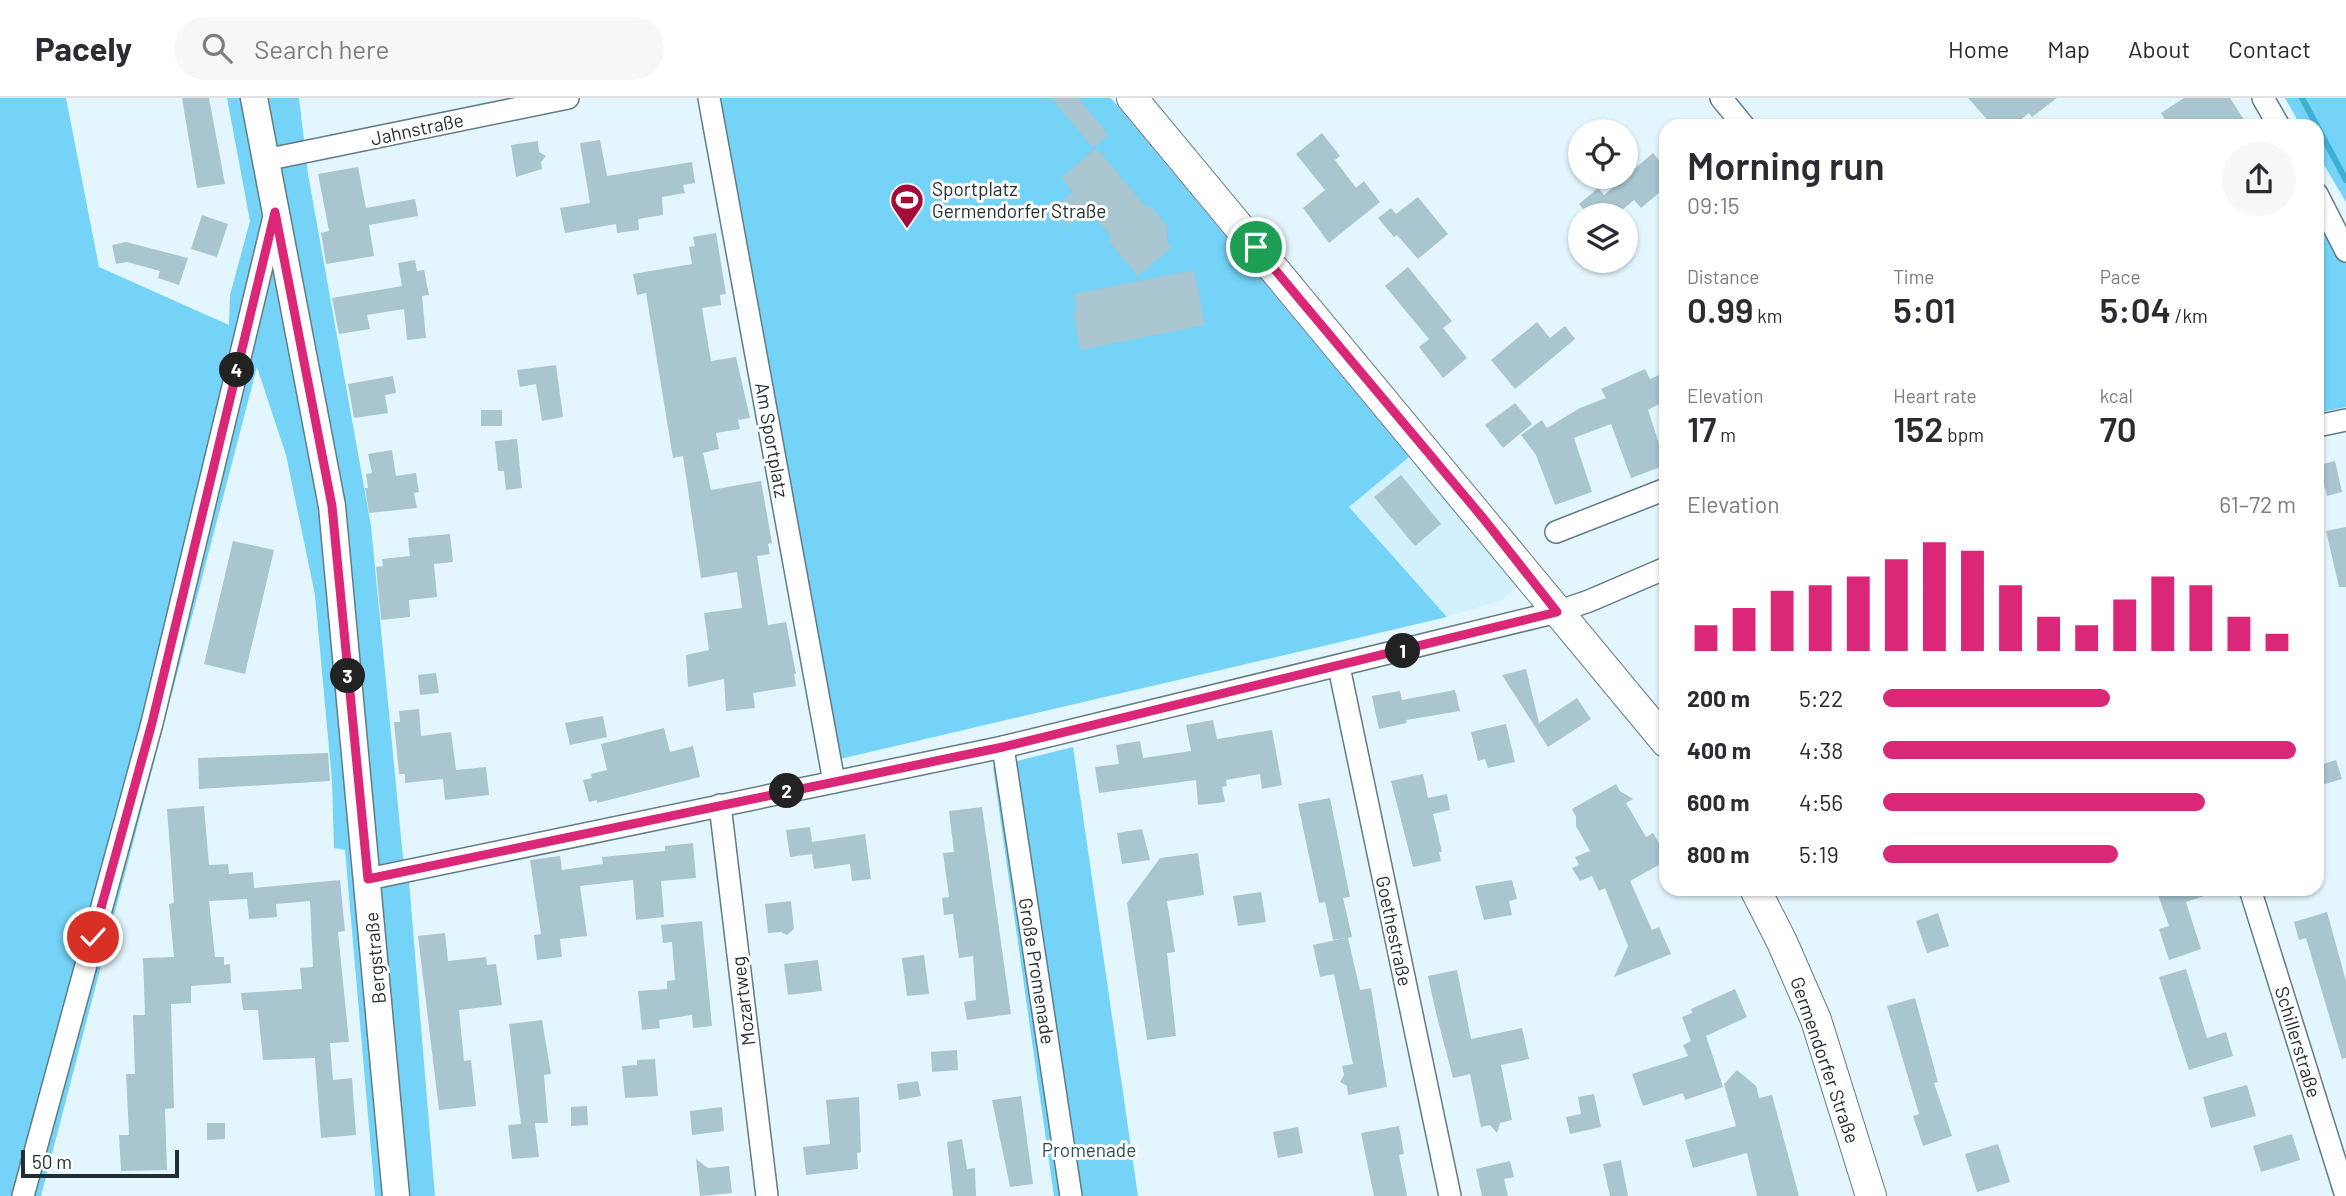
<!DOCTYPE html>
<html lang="en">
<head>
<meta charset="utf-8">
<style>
	:root { --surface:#fff; --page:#f7f7f7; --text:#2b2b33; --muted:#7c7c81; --line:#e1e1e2; --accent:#db2777 }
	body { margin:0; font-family:Barlow,sans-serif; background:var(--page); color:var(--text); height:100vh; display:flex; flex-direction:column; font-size:26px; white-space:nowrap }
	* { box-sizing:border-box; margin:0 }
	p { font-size:23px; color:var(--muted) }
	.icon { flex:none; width:38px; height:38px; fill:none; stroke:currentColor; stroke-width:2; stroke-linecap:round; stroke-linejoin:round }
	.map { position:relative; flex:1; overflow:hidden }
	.sheet { position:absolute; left:1659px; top:21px; width:665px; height:777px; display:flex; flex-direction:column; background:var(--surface); border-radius:21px; box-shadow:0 2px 5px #0004 }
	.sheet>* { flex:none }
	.tools { position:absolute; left:1568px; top:21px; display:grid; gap:14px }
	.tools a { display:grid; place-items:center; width:70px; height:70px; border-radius:50%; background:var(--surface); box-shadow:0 2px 5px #0004; font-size:35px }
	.scale { position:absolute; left:21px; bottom:18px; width:158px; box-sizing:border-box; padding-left:7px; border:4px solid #222e32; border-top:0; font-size:19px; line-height:24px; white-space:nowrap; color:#222e32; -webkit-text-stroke:5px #fff; paint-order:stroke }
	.pin { position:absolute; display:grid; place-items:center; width:60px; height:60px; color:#fff; margin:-30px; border:4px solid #fff; border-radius:50%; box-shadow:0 2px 7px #0007 }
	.km { position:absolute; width:35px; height:35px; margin:-18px; border-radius:50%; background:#222; color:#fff; font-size:19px; line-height:35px; text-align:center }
	.round { display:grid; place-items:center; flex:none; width:74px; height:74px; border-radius:37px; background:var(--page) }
	.summary { display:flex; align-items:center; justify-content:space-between; height:119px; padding:0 28px }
	h1 { font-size:38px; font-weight:600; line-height:52px }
	.metrics { display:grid; grid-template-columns:repeat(3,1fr); gap:10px; height:119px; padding:7px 28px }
	.metrics div { display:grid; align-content:center }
	.metrics b { font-size:35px; font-weight:600 }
	.metrics small { font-size:19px; font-weight:400 }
	.metrics p { font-size:19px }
	.chart { height:196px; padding:14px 28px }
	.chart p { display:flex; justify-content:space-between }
	.chart svg { width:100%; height:126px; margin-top:7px; stroke:var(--accent); stroke-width:6 }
	ul { padding:0 28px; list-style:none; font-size:23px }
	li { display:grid; grid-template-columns:112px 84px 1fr; align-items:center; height:52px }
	li i { height:18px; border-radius:9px; background:var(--accent) }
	header { display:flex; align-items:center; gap:42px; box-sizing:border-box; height:98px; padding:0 35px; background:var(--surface); border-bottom:2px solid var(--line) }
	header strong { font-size:33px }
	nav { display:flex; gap:38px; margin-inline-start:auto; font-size:24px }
	.search { width:490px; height:63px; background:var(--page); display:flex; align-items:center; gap:18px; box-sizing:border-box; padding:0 24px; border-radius:38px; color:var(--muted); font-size:26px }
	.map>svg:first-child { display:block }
	.built { fill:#d2f1fd }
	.green { fill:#74d3f6 }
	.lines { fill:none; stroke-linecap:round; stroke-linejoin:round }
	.stream { stroke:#3eafd4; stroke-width:6 }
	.building { fill:#a8c5d0 }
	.minor-casing { stroke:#627c87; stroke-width:24 }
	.tertiary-casing { stroke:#627c87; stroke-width:29 }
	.secondary-casing { stroke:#627c87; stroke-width:32 }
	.minor { stroke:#fff; stroke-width:21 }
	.tertiary { stroke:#fff; stroke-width:26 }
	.secondary { stroke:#fff; stroke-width:30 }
	.route-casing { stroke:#fff; stroke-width:14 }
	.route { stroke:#db2777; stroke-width:9 }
	.labels { text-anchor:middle; stroke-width:6; stroke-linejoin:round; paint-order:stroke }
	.street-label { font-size:19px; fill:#222e32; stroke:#fff }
	.poi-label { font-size:19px; fill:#222e32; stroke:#fff; text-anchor:start }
	.park-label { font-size:19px; fill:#235161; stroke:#fff }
</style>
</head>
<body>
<header>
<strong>Pacely</strong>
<div class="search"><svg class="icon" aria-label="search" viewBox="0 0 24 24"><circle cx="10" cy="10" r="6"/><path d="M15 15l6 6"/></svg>Search here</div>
<nav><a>Home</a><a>Map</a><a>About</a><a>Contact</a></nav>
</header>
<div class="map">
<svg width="2346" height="1098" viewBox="0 0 2346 1098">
	<rect width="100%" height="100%" fill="#e4f6fd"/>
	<polygon class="built" points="1409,359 1503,470 1516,489 1503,502 1447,519 1348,409"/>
	<g class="green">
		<polygon points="0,0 66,0 99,169 229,227 230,197 250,123 227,0 299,0 308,76 371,428 403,760 409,783 435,1098 375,1098 345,752 334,750 332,683 315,497 286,357 257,269 41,1098 0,1098"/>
		<polygon points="719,0 1111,0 1409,359 1349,409 1447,519 840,661"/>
		<polygon points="2285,0 2346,0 2346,104 2317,55 2317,28 2301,28"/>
		<polygon points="2346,127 2346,309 2317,315 2317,139"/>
		<polygon points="1073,649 1138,1098 1054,1098 993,669"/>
	</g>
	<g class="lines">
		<g class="stream">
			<polyline points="2302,0 2317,28"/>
			<polyline points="2317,28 2346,82"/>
		</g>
	</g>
	<g class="building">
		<polygon points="182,0 209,0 225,86 197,90"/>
		<polygon points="1051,0 1078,0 1109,37 1093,50"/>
		<polygon points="1968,0 2057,0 2032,19 2029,15 2013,28 1993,28"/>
		<polygon points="2184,0 2230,0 2248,28 2169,28 2161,15"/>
		<polygon points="1322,35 1340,58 1335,62 1356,90 1364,83 1380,104 1329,145 1303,110 1325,92 1296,56"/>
		<polygon points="600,42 607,78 692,64 695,85 683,87 685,95 662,99 663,117 638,121 639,132 617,135 616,126 565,135 560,110 590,105 580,45"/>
		<polygon points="538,43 539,54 546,58 541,64 542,71 516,79 511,47"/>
		<polygon points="1096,50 1147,110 1150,107 1167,128 1167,144 1172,149 1138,178 1108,142 1112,140 1089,112 1069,128 1054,110 1073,94 1061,80"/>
		<polygon points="1653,55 1666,71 1666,89 1641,110 1634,102 1616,117 1589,117 1579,106 1598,90 1604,97"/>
		<polygon points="358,69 366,110 415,101 418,118 369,127 374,158 326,166 321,135 329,133 318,76"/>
		<polygon points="1418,99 1448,136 1418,161 1397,137 1394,139 1378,120 1391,110 1396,116"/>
		<polygon points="202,117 228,126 217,159 191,151"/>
		<polygon points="716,135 726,196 720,197 721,207 702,210 711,263 736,259 750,320 738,322 740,331 716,335 719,351 703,355 711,392 761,383 772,445 768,446 770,456 757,458 768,527 786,524 796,576 794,576 796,588 753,595 755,610 726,613 724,581 688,589 686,557 709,552 704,515 742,510 737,474 701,480 683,358 673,360 646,195 637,197 633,176 692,166 689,149 695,148 693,139"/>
		<polygon points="126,144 188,160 179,187 158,180 160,173 127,164 116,166 112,147"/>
		<polygon points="415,162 417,173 424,172 429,197 422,198 426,240 407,242 404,211 367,217 370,231 339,236 332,200 402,188 398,165"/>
		<polygon points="1408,169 1452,223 1443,230 1467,260 1443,280 1419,249 1429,241 1385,188"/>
		<polygon points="1194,172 1205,227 1080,252 1073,213 1077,212 1074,196"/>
		<polygon points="1537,224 1550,240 1565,228 1575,241 1515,291 1491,262"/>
		<polygon points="556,267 563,319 542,323 536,286 520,289 517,272"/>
		<polygon points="1645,271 1650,281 1666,274 1666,302 1648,312 1666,367 1631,380 1611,326 1574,340 1592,394 1555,407 1536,357 1521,337 1542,322 1547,330 1580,310 1606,300 1601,291"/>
		<polygon points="393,278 396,295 385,297 388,315 354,320 348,286"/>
		<polygon points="1515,305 1532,326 1503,350 1485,327"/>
		<rect x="481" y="312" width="21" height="16"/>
		<polygon points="517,341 522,390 506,392 504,373 498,373 495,343"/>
		<polygon points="392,352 396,378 416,375 419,394 414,395 417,410 369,415 365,390 368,390 366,376 372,375 368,356"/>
		<polygon points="2335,363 2342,394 2327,398 2319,367"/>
		<polygon points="1401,377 1441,426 1415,448 1374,399"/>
		<polygon points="2346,429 2346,489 2339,489 2326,433"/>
		<polygon points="450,436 453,464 434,466 437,499 409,502 410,519 381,522 376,469 383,468 382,461 410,458 408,440"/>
		<polygon points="233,443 274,452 245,576 204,566"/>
		<polygon points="1526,571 1539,625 1577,600 1591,621 1548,649 1502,577"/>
		<polygon points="436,575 439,595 420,597 418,577"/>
		<polygon points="1455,592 1460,613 1406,622 1407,625 1379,631 1372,598 1400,593 1402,602"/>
		<polygon points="419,611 421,638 451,634 456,672 486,669 489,697 445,702 443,681 405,685 405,676 399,676 394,624 400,624 399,613"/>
		<polygon points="603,618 607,639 570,647 565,625"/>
		<polygon points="1213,622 1217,641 1272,632 1282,687 1262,691 1260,676 1226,682 1227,688 1222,689 1225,704 1198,707 1196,682 1099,695 1095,669 1119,666 1116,647 1140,643 1143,660 1191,653 1186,627"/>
		<polygon points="1506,626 1515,664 1488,670 1485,661 1478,663 1471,634"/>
		<polygon points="664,630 670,654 693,648 700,679 597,705 597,702 589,704 583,682 592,680 591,676 607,672 601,646"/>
		<polygon points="328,655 330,683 199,691 198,660"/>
		<polygon points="2336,662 2342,681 2322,687 2317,668"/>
		<polygon points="1423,676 1428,700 1447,696 1450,712 1433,716 1442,754 1439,754 1441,763 1413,769 1391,683"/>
		<polygon points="1616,686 1620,693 1633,701 1626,705 1646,739 1653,735 1660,747 1666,744 1666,763 1630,783 1652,832 1659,829 1671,856 1614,879 1628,848 1605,790 1599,793 1592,778 1580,783 1572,770 1579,767 1575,759 1590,753 1576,728 1576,719 1572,711"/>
		<polygon points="1330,700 1350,799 1343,800 1352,839 1348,840 1360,892 1371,890 1387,989 1348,997 1347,988 1340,984 1344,977 1342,968 1353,966 1334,876 1320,879 1313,847 1345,840 1333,842 1325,804 1319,805 1298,706"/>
		<polygon points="204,708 209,767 228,766 229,776 253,774 254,790 340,782 345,833 338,834 349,944 330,945 333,982 352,980 356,1037 321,1040 315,960 263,962 258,912 243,912 241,895 302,891 300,870 313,869 310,803 276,806 277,819 249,821 247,801 209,803 215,859 224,859 224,867 230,866 231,885 191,888 191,905 171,906 174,1010 165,1011 167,1072 121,1073 119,1037 129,1037 126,976 135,976 133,917 145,917 143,860 174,859 169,806 174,805 167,711"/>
		<polygon points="982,709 1011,916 967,922 964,904 976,902 973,858 959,860 953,816 944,817 942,800 949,799 943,755 954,754 949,713"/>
		<polygon points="810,729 812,744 865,736 871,781 852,783 850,766 814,771 812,756 790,759 786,732"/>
		<polygon points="1142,731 1150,762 1122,766 1117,735"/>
		<polygon points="693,745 696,780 661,783 664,819 636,822 633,782 580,788 587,838 560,841 562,859 537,862 534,837 541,836 530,762 560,758 562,772 603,766 602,759 665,753 665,748"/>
		<polygon points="1198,755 1204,797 1167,803 1175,854 1167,855 1176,938 1147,942 1127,805 1160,760"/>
		<polygon points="1512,782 1517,801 1509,803 1512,817 1484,822 1475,788"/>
		<polygon points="2156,791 2216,791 2217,794 2186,804 2201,851 2169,862 2159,831 2169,828"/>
		<polygon points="1261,794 1266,824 1238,828 1233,798"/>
		<polygon points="791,803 794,831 787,837 781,834 768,835 765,806"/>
		<polygon points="2327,814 2346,883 2346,960 2342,961 2306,840 2299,842 2294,824"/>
		<polygon points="1938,815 1949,848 1927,855 1916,823"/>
		<polygon points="702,823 712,928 693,930 692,917 659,922 660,930 642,932 638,893 667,891 667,883 675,882 672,844 663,845 661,827"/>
		<polygon points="445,835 448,863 486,859 487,867 496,866 502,907 459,912 464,963 471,962 476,1008 439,1012 418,838"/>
		<polygon points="924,857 929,896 907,898 902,860"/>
		<polygon points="818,862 822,893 788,897 784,866"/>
		<polygon points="2186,871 2207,940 2226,934 2233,958 2189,972 2159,879"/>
		<polygon points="1457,872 1471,941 1522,930 1529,961 1501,967 1512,1022 1500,1025 1497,1035 1490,1027 1481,1029 1470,976 1453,980 1436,915 1428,878"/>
		<polygon points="1735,891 1747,919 1706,938 1723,989 1685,1002 1683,995 1643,1008 1632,976 1688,958 1683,947 1691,943 1682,919 1692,915 1691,911"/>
		<polygon points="1915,900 1938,984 1934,985 1952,1038 1923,1048 1913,1018 1919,1016 1887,908"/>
		<polygon points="542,922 551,976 544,977 548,1025 535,1025 539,1059 512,1061 508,1027 521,1026 509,926"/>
		<polygon points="957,952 958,972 932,974 931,954"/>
		<polygon points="655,961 658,998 625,1000 622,968 637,967 637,962"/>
		<polygon points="1737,972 1756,988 1759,1000 1772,997 1799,1098 1757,1098 1747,1055 1693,1070 1685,1042 1736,1028 1724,986"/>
		<polygon points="918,983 921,998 899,1002 897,986"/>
		<polygon points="2247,987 2256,1018 2211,1030 2203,999"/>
		<polygon points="1594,996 1601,1029 1570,1036 1566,1019 1581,1016 1578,999"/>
		<polygon points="1021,998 1033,1086 1010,1089 992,1002"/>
		<polygon points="859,999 861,1054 857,1055 858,1071 806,1077 803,1049 830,1046 826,1002"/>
		<polygon points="587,1008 588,1027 571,1028 571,1009"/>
		<polygon points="722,1009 724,1033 692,1037 690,1013"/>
		<polygon points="207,1025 225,1025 225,1041 207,1042"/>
		<polygon points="1399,1028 1404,1056 1399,1057 1407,1098 1374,1098 1361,1035"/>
		<polygon points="1298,1029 1303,1055 1278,1060 1273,1034"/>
		<polygon points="2292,1036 2300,1062 2261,1074 2253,1048"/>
		<polygon points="962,1041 967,1071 975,1070 976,1098 953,1098 947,1044"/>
		<polygon points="1998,1046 2010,1084 1977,1094 1965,1056"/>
		<polygon points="696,1061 708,1070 729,1068 732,1095 700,1098"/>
		<polygon points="1621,1062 1628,1098 1610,1098 1603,1066"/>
		<polygon points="1510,1063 1514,1079 1504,1081 1508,1098 1482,1098 1476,1071"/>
	</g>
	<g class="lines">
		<g class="minor-casing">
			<g id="minor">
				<polyline points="709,0 834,684"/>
				<polyline points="1721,0 1744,28"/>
				<polyline points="2263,0 2279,28"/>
				<polyline points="265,62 568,0"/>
				<polyline points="2317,96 2346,153"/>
				<polyline points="2317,328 2346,322"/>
				<polyline points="1556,434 1666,391"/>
				<polyline points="1339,569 1450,1098"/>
				<polyline points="1003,649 1071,1098"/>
				<polyline points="720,707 767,1098"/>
				<polyline points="368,781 1003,649 1557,514 1589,503 1666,470"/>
				<polyline points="2250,791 2346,1098"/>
				<polyline points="23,1098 152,625 275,114"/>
			</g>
		</g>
		<g class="tertiary-casing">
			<polyline id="tertiary" points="254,0 332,408 396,1098"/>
		</g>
		<g class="secondary-casing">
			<g id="secondary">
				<polyline points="1132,0 1666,644"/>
				<polyline points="1755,791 1782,844 1816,922 1871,1098"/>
			</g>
		</g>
		<use href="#minor" class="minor"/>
		<use href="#tertiary" class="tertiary"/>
		<use href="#secondary" class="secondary"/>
	</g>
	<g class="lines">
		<g class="route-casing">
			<polyline id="route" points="93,839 152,625 275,114 332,408 368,781 1003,649 1557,514 1483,420 1256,149"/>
		</g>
		<use href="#route" class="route"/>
	</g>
	<defs>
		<g id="stadium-pin" transform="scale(1.75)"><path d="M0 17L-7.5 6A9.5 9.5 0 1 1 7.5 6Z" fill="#a50b39" stroke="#fff"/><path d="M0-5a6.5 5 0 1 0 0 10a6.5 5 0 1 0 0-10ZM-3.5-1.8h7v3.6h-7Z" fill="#fff"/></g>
	</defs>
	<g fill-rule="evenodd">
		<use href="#stadium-pin" x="907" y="102"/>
	</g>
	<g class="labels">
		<g class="street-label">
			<text transform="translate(417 31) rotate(-12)" y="7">Jahnstraße</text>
			<text transform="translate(772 342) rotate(80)" y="7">Am Sportplatz</text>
			<text transform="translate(1394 833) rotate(78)" y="7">Goethestraße</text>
			<text transform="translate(375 860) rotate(-95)" y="7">Bergstraße</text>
			<text transform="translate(1037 873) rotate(81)" y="7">Große Promenade</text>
			<text transform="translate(743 903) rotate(-97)" y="7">Mozartweg</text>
			<text transform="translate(2298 944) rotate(73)" y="7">Schillerstraße</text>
			<text transform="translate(1825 962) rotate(71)" y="7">Germendorfer Straße</text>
		</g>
		<g class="poi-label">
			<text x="932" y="98">Sportplatz<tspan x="932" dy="22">Germendorfer Straße</tspan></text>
		</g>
		<g class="park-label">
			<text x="1089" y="1059">Promenade</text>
		</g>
	</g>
</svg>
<div class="tools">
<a><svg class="icon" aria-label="locate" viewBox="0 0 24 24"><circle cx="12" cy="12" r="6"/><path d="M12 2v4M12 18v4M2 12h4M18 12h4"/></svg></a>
<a><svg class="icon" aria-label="layers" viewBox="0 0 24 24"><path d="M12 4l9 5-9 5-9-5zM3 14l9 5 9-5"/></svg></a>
</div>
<div class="scale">50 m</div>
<div class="pin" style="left:1256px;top:149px;background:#1e9e55"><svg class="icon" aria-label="arrive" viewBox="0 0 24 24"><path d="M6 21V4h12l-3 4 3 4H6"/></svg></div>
<div class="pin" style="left:93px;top:839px;background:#d93025"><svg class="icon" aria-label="check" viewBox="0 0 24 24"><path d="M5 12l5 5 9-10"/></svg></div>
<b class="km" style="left:1403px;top:553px">1</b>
<b class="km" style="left:787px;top:693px">2</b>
<b class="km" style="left:348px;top:578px">3</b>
<b class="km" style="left:237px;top:272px">4</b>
<section class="sheet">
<div class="summary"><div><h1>Morning run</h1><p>09:15</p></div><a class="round"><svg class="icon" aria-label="share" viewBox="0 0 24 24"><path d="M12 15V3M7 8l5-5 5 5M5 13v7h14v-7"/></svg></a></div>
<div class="metrics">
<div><p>Distance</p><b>0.99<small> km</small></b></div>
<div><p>Time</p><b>5:01</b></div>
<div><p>Pace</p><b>5:04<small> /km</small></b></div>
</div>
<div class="metrics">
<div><p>Elevation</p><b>17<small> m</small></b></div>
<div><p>Heart rate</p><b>152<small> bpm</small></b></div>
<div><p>kcal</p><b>70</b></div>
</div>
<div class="chart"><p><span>Elevation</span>61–72 m</p>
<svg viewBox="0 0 160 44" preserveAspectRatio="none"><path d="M5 44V35M15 44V29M25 44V23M35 44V21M45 44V18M55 44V12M65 44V6M75 44V9M85 44V21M95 44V32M105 44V35M115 44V26M125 44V18M135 44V21M145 44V32M155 44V38"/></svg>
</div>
<ul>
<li><b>200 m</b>5:22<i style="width:55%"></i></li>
<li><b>400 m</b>4:38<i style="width:100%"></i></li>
<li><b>600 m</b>4:56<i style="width:78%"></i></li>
<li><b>800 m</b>5:19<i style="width:57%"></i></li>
</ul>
</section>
</div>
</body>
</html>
